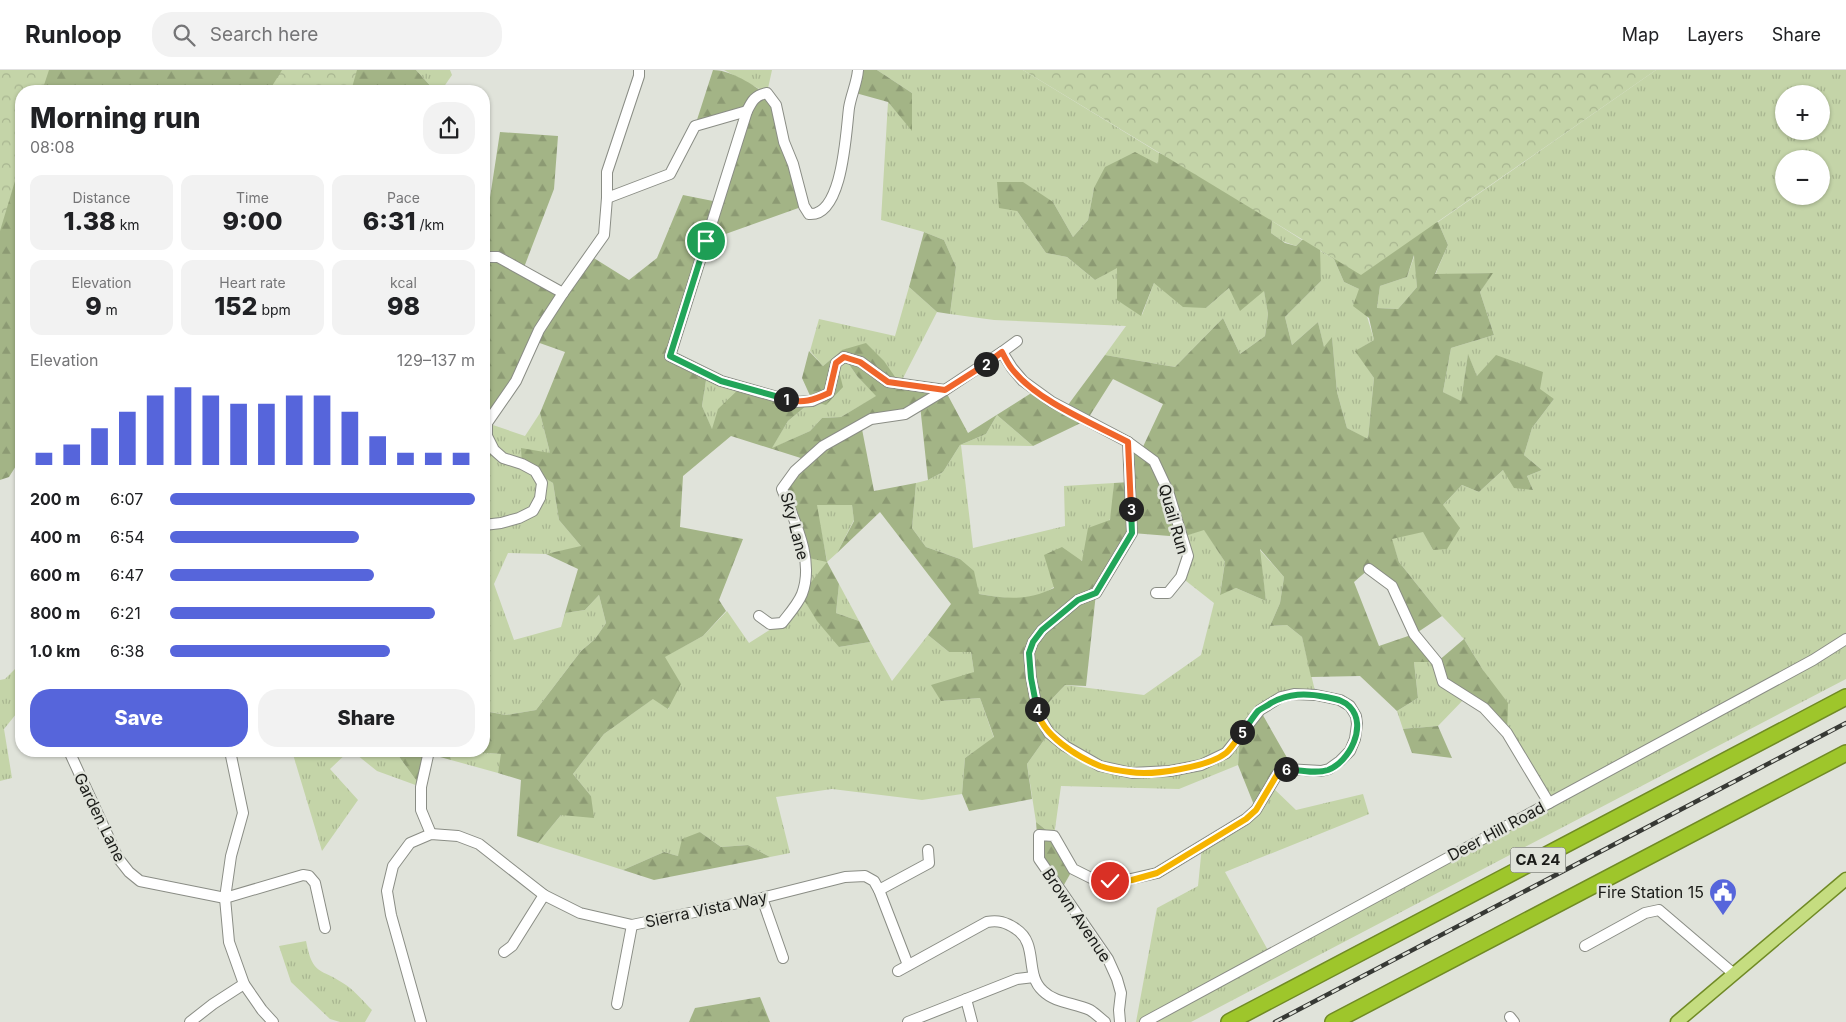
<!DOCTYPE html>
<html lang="en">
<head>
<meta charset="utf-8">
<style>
	:root { --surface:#fff; --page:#f2f2f2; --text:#202124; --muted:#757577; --line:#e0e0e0; --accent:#5665db }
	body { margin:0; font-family:Inter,sans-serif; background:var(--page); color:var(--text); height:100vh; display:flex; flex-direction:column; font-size:19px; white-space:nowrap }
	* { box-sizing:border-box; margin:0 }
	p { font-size:16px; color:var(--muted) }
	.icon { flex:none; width:28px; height:28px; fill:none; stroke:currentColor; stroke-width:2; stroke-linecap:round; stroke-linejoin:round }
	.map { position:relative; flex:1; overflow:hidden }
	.details { position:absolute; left:15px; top:15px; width:475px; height:672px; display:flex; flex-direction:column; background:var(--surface); border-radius:20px; box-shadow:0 1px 4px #0004 }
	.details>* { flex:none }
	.buttons { position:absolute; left:1775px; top:15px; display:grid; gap:10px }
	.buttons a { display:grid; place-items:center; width:55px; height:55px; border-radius:50%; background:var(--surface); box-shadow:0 1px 4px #0004; font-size:25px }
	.pin { position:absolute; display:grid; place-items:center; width:42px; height:42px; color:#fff; margin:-21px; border:2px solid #fff; border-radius:50%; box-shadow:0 1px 5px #0007 }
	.km { position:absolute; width:25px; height:25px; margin:-12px; border-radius:50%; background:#222; color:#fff; font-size:14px; line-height:25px; text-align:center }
	.round { display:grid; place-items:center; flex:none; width:52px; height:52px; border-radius:20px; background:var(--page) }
	.headline { display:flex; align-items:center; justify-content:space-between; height:85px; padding:0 15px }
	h1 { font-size:28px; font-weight:800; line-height:38px }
	.figures { display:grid; grid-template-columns:repeat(3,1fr); gap:8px; height:85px; padding:5px 15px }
	.figures div { display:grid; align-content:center; border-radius:12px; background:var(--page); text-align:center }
	.figures b { font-size:25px; font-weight:800 }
	.figures small { font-size:14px; font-weight:400 }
	.figures p { font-size:14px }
	.chart { height:140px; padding:10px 15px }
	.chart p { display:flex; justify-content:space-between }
	.chart svg { width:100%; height:90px; margin-top:5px; stroke:var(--accent); stroke-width:6 }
	.cta { display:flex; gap:10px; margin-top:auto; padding:10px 15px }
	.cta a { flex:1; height:58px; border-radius:20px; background:var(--accent); color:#fff; font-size:20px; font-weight:800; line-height:58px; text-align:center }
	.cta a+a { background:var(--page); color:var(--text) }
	ul { padding:0 15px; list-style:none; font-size:16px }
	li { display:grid; grid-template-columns:80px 60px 1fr; align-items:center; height:38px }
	li i { height:12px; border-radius:6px; background:var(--accent) }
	header { display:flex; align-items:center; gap:30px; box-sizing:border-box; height:70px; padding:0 25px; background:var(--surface); border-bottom:1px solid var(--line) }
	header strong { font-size:24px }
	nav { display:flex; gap:28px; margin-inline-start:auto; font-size:18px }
	.search { width:350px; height:45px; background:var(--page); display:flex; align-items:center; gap:12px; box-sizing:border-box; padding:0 18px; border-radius:20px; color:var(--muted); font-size:19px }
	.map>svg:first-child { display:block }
	.grass { fill:url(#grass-tufts); fill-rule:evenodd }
	.forest { fill:url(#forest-firs); fill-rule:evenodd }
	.park { fill:url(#park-crowns) }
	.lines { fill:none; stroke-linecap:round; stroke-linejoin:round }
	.minor-casing { stroke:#8a8d85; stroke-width:12 }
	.major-casing { stroke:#708a25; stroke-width:15 }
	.highway-casing { stroke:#708a25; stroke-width:18 }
	.minor { stroke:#fff; stroke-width:10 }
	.major { stroke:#c5dd80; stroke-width:12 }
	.highway { stroke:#9ec62b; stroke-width:15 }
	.rail-casing { stroke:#373935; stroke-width:4.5 }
	.rail { stroke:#e0e3da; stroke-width:2.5; stroke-dasharray:8; stroke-linecap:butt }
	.split-1-casing { stroke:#fff; stroke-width:10 }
	.split-2-casing { stroke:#fff; stroke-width:10 }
	.split-3-casing { stroke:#fff; stroke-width:10 }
	.split-4-casing { stroke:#fff; stroke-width:10 }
	.split-5-casing { stroke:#fff; stroke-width:10 }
	.split-6-casing { stroke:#fff; stroke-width:10 }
	.split-7-casing { stroke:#fff; stroke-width:10 }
	.split-1 { stroke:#22a559; stroke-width:6 }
	.split-2 { stroke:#f0652b; stroke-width:6 }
	.split-3 { stroke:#f0652b; stroke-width:6 }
	.split-4 { stroke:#22a559; stroke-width:6 }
	.split-5 { stroke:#f5b400; stroke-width:6 }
	.split-6 { stroke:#22a559; stroke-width:6 }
	.split-7 { stroke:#f5b400; stroke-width:6 }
	.labels { text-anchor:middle; stroke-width:5; stroke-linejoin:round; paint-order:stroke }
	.shield { fill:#e0e3da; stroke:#565853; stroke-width:1 }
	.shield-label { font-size:15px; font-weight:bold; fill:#1b1c19 }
	.street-label { font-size:16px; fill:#1b1c19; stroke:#e0e3da }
	.poi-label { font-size:16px; fill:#1b1c19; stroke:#e0e3da; text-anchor:end }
</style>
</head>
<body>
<header>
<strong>Runloop</strong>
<div class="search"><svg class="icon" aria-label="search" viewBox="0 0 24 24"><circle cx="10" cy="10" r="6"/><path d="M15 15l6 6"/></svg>Search here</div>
<nav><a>Map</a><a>Layers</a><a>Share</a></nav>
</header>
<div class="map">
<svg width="1846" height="952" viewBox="0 0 1846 952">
	<defs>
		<pattern id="grass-tufts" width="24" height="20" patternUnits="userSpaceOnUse" patternTransform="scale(1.25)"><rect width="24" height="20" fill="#c4d4a8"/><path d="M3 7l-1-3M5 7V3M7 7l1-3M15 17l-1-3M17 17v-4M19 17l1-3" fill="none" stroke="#a8b590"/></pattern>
		<pattern id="forest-firs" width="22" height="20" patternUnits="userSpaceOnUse" patternTransform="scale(1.25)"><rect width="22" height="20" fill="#a3b486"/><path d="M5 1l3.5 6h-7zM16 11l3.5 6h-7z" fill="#8c9a73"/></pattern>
		<pattern id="park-crowns" width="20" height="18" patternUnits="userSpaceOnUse" patternTransform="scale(1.25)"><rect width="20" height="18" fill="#c4d4a8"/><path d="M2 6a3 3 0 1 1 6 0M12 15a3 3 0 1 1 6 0" fill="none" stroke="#a8b590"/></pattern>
	</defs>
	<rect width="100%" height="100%" fill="#e0e3da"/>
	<g class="grass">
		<polygon points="416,0 450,0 452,5 441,21 435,21"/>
		<polygon points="724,0 772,0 767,23"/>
		<polygon points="877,0 1023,0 1159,83 1159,95 1094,118 1088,150 1073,167 1053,132 1017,141 1046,183 1067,187 1095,210 1117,197 1142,245 1154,213 1206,238 1229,218 1264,220 1268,244 1265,266 1240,284 1223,248 1175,297 1105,285 1126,256 994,250 950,244 956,197 944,170 924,162 881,150 888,32 912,60 912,23"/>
		<path d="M1656,0H1846V609L1191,952H1136L1157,838L1198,816L1202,776L1246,749L1270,715L1296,740L1363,724L1369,744L1225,802L1270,884L1549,733L1507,663L1483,600L1464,569L1442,546L1399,492L1391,468L1423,461L1433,480L1443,435L1462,415L1479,422L1503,400L1533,420L1527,406L1542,400L1524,385L1532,358L1554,329L1477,306L1468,285L1461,332L1443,322L1451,278L1494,265L1480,222L1492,203L1435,205L1448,175L1438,152ZM1784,24H1821V61H1784ZM1784,89H1821V126H1784Z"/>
		<polygon points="1272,151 1302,170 1296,176 1282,171 1271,163"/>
		<polygon points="1319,180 1334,189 1344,212 1359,219 1374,270 1356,281 1374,308 1368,370 1347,358 1337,322 1332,268 1324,278 1318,252 1292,275 1285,247 1321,211"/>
		<polygon points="1415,184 1417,217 1398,239 1377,238 1380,216 1407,207"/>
		<polygon points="909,217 937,242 900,314 842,280 823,296 810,281 819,249 895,266"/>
		<polygon points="844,287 857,306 877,326 841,347 822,348 810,361 771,379 788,351 812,331 836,293"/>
		<polygon points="707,304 742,316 712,360 702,336"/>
		<polygon points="540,343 550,383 535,401 553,413 559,450 582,477 546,484 508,483 494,514 514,570 561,557 565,543 585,540 599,525 606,553 595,569 581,581 536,640 506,645 485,641 484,642 484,400 494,380 487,353 525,366"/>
		<path d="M997,345L1033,376L961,375L973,478L1065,456L1064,416L1114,413C1113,423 1114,443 1109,451C1098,473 1061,521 1036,526C1017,531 998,527 979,524L960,489L926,477L912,458L916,413L928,410L943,402L960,375L986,364Z"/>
		<polygon points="816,435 852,435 854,450 837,483 827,492 839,577 870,572 892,611 928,565 949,582 971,582 974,602 941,631 980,628 994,668 965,688 962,724 922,730 832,719 776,727 790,783 770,787 748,775 721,777 700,762 678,786 664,782 623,800 538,773 561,745 591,726 573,704 604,664 654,628 669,639 664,587 703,566 727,541 749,573 782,552 801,525 804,487 827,491"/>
		<polygon points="1204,459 1225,492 1220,524 1236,518 1266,531 1259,479 1284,507 1280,533 1270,556 1287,555 1302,567 1316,625 1294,624 1260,640 1240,666 1238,695 1179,719 1061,716 1054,766 1036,752 1027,694 1049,663 1038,644 1065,615 1144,625 1201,585 1214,533 1181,507 1188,486 1182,467"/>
		<polygon points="839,514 859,551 836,543"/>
		<polygon points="1414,592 1437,592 1466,627 1438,656 1403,659 1397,641 1418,628"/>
		<polygon points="21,593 21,638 4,659 12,708 0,711 0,610 5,609"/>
		<polygon points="292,681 349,681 330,699 358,730 322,781"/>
		<polygon points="352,681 395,681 421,717 377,701"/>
		<polygon points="449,681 502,684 498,703 451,690"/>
		<path d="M306,871C313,907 320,897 346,915C356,922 364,932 372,940L365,952H340L330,949L291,912L279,876Z"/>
	</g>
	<g class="forest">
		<polygon points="0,0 416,0 435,21 21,21 21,388 9,407 0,410"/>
		<path d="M713,0C733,0 764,20 776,35L804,136L706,171L671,286L707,304L702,336L712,359L718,339L742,316L812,330L802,308L809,281L823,296L842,280L866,273L884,291L900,314L945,320L968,363L1036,320L1065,339L1105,285L1175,297L1223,248L1240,284L1265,266L1268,244L1264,221L1240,241L1229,218L1206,238L1183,237L1154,213L1141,246L1117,230V198L1095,210L1067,187L1046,183L1017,141L999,138L997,112H1023L1053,132L1073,167L1088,150L1094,118L1105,97L1135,82L1158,94L1159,83L1257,115L1272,151L1271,163L1285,173L1296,176L1302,170L1324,162L1438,152L1448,175L1435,204L1493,203L1480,222L1494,265L1451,278L1443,322L1461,331L1468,284L1477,306L1496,285L1543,302L1540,319L1554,329L1532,358L1524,385L1542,400L1527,406L1533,420L1514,418L1503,400L1479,422L1462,415L1443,435L1460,458L1447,479L1433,480L1423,462L1392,469L1399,492L1442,546L1415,564L1437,592L1464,569L1483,600L1508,633L1507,663L1484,638L1443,612L1436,592H1414L1418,628L1397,641L1360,606L1311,607L1302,567L1287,555L1270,556L1280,533L1284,507L1260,479L1266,531L1236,518L1220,525L1225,492L1204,460L1182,467L1132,463L1096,523L1086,616L1065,615L1038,644L1049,663L1027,694L1032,729L969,741L962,724L965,688L994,667L980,628L941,631L931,615L974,602L971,582H949L928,565L951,534L880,442L837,483L854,451L852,435H817L827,492L839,514L836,543L859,551L870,572L839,577L817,551L801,525L827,492L804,487L782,419L807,390L731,366L683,406L680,457L743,469L719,530L726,541L703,566L665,587L681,614L668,639L653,629L604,664L573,704L591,726L594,748L561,745L538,773L517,766L521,710L498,703L501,684L470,682L484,681V641L506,645L536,640L581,581L595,569L606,553L599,525L585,540L565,543L578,499L546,484L581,476L559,450L553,413L522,394L521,378L550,383L540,343L565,282L534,271L487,353L494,380L484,400V167L500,62L558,66L554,119L523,200L563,222L589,185L629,210L657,188L683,125L718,132L747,42L695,56ZM1320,180L1334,189L1344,212L1359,219L1353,236L1369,248L1374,270L1355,281L1374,308L1368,369L1347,358L1337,322L1332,267L1324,277L1318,252L1292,275L1285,247L1321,211ZM1414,185L1417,217L1398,239L1377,238L1380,216L1407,207ZM844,287L857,306L876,326L841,347L822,348L810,361L772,378L788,351L812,331L826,335L843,317L837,293ZM1113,309L1163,334L1141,381L1128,372L1130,412L1114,413L1110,450L1088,458L1082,491L1062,477L1044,485L1054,518C1027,531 1008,529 979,524L974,501L960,489L926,477L912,458L916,413L874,421L861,354L920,335L928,410L943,402L960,375L986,364L997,345L1033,376L1087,350ZM1369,499L1392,516L1414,564L1379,576L1354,512Z"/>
		<polygon points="858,0 877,0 912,23 912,61 888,32 852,22"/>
		<polygon points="924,162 944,170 956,197 950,244 937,242 909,217"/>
		<polygon points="1260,640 1294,700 1286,699 1256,740 1238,695 1240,666"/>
		<polygon points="1438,656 1452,688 1412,683 1403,659"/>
		<polygon points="395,681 449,681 451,690 429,684 421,717"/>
		<polygon points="1036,752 1054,766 1073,799 1061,820 1039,789"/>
		<polygon points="700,762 721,777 748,775 770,787 654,810 623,800 664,782 678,786 682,769"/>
		<polygon points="760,927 770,952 689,952 695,938"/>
	</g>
	<g class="park">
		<polygon points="0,0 49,0 42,21 21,21 21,91 0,161"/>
		<polygon points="282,0 357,0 351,21 269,21"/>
		<polygon points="1023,0 1656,0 1361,205"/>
	</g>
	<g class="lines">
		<g class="minor-casing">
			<g id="minor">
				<path d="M858,0C857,13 851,25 849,38C846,61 843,147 809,144L804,136L793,94L784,72L776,35L767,23C755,25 752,31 747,41L670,286L721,311L795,332L812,331L829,323L836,293L844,287L861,292L888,312L945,320"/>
				<polyline points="607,128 670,104 695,56 747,41"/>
				<polyline points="484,187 498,187 563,223"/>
				<polyline points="1002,282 1017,271"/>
				<polyline points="484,455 501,453 519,448 533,441 540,428 542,413 535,401 522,394 503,388 494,380 487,366 487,353 516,311 539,260 563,223 604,165 607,128 607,102 639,6 639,0"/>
				<polyline points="1369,499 1392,516 1414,564 1437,592 1443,612 1484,638 1507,663 1549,733"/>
				<path d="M759,546L770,554L782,553C789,544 798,534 802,524C815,490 794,450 782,419L795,401L823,376L871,349L905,344L945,320L1002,282L1012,298L1023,311L1052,332L1128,372L1154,391L1168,421L1188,486L1181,507L1168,523H1156"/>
				<polyline points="69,681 118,788 129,802 140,811 225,828 303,805 309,806 315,813 325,858"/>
				<polyline points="230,681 243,743 231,786 225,828 229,872 244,914 262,940 273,952"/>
				<polyline points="429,681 421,717 421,740 431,764"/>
				<polyline points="879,820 929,793 928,780"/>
				<polyline points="762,828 783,888"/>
				<polyline points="1585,876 1645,843 1659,840 1734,904"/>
				<polyline points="504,882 512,876 544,825"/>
				<path d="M898,901L987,852C998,850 1006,852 1016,859C1039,874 1024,904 1043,921C1055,933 1075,933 1090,940C1095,943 1100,948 1105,952"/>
				<polyline points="966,929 972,952"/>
				<polyline points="617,934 632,855"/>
				<polyline points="1510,947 1514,952"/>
				<polyline points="190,952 213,934 244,914"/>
				<polyline points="421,952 391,845 387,821 393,796 410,773 431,764 458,766 479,774 544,825 580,843 632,855 762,828 845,807 865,806 874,811 879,820 908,895"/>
				<polyline points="908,952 1017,909 1034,907"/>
				<polyline points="1120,952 1119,940 1121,923 1117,909 1108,889 1039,789 1039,765 1054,766 1073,799 1093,809 1110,811 1131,809 1157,803 1246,749 1256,740 1278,703 1286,699 1321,701 1329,699 1340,691 1350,681 1355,669 1357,654 1356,646 1350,636 1340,630 1316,625 1294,624 1281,627 1260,640 1226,683 1201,695 1170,701 1132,703 1100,696 1065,676 1049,663 1038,644 1031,607 1029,583 1033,572 1042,560 1078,530 1096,523 1132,463 1128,372"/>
				<polyline points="1145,952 1813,590 1846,569"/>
			</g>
		</g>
		<g class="major-casing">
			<polyline id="major" points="1677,952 1846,809"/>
		</g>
		<g class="highway-casing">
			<g id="highway">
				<polyline points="1229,952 1846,627"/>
				<polyline points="1333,952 1846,683"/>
			</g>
		</g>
		<use href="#minor" class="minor"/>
		<use href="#major" class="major"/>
		<use href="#highway" class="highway"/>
		<g class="rail-casing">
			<polyline id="rail" points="1275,952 1846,653"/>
		</g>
		<use href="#rail" class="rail"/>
	</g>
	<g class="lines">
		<g class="split-1-casing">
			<polyline id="split-1" points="706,171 670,286 721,311 786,329"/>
		</g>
		<g class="split-2-casing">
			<path id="split-2" d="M786,329C802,334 814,330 829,323L836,293L844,287L860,292L888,312L945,320L986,294"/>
		</g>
		<g class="split-3-casing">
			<path id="split-3" d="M986,294L1002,282C1005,288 1008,294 1012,299C1037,331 1092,353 1128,372L1131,439"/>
		</g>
		<g class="split-4-casing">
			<polyline id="split-4" points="1037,639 1031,608 1029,583 1033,572 1042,560 1078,530 1096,523 1132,463 1131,439"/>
		</g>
		<g class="split-5-casing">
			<path id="split-5" d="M1037,639C1041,665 1078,687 1100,696C1109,699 1120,701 1130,702C1152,706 1208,697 1226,683C1232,678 1237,669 1242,662"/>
		</g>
		<g class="split-6-casing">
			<path id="split-6" d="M1242,662C1248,656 1252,648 1258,641C1262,638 1267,636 1271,633C1289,623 1306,623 1326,627C1335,629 1344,630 1350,637C1368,656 1349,692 1328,700C1316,704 1299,700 1286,699"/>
		</g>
		<g class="split-7-casing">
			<polyline id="split-7" points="1110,811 1132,810 1157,803 1246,749 1256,740 1278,703 1286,699"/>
		</g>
		<use href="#split-1" class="split-1"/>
		<use href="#split-2" class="split-2"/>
		<use href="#split-3" class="split-3"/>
		<use href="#split-4" class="split-4"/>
		<use href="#split-5" class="split-5"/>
		<use href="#split-6" class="split-6"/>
		<use href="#split-7" class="split-7"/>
	</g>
	<defs>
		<g id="civic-pin" transform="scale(1.4375)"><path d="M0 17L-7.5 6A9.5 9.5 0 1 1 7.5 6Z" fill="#5665db" stroke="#e0e3da"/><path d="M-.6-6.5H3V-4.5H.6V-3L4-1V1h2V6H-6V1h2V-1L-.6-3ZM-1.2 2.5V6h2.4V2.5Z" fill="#fff"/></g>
	</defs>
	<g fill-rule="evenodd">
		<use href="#civic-pin" x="1723" y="822"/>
	</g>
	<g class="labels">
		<rect class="shield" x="1510.5" y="777.5" width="55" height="25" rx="4"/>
		<g class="shield-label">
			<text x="1538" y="795">CA 24</text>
		</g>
		<g class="street-label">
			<text transform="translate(1174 449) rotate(74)" y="6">Quail Run</text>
			<text transform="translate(795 456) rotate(75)" y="6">Sky Lane</text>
			<text transform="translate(100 747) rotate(64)" y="6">Garden Lane</text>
			<text transform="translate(1496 761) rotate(-28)" y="6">Deer Hill Road</text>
			<text transform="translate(706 839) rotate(-12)" y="6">Sierra Vista Way</text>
			<text transform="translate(1077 845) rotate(56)" y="6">Brown Avenue</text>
		</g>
		<g class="poi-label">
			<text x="1704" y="828">Fire Station 15</text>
		</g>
	</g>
</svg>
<div class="buttons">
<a>+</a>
<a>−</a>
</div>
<div class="pin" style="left:706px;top:171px;background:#1e9e55"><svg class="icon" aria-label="arrive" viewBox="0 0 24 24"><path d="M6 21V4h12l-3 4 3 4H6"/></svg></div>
<div class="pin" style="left:1110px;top:811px;background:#d93025"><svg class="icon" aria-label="check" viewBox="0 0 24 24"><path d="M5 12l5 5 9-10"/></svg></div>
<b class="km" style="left:786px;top:329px">1</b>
<b class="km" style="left:986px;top:294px">2</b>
<b class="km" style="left:1131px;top:439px">3</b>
<b class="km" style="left:1037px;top:639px">4</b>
<b class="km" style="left:1242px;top:662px">5</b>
<b class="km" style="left:1286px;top:699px">6</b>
<section class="details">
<div class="headline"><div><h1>Morning run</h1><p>08:08</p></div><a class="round"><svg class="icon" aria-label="share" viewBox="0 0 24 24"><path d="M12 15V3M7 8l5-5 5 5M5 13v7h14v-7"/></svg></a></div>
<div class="figures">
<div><p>Distance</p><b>1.38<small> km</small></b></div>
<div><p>Time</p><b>9:00</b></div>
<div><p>Pace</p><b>6:31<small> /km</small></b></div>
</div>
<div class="figures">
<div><p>Elevation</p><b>9<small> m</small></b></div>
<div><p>Heart rate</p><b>152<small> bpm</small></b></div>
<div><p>kcal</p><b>98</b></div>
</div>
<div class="chart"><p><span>Elevation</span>129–137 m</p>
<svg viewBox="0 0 160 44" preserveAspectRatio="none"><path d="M5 44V38M15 44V34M25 44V26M35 44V18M45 44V10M55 44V6M65 44V10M75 44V14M85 44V14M95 44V10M105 44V10M115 44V18M125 44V30M135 44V38M145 44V38M155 44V38"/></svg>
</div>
<ul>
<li><b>200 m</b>6:07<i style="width:100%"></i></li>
<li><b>400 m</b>6:54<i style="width:62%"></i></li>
<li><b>600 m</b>6:47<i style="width:67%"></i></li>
<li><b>800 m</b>6:21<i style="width:87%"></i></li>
<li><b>1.0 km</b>6:38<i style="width:72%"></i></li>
</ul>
<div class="cta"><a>Save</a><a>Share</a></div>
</section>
</div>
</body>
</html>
